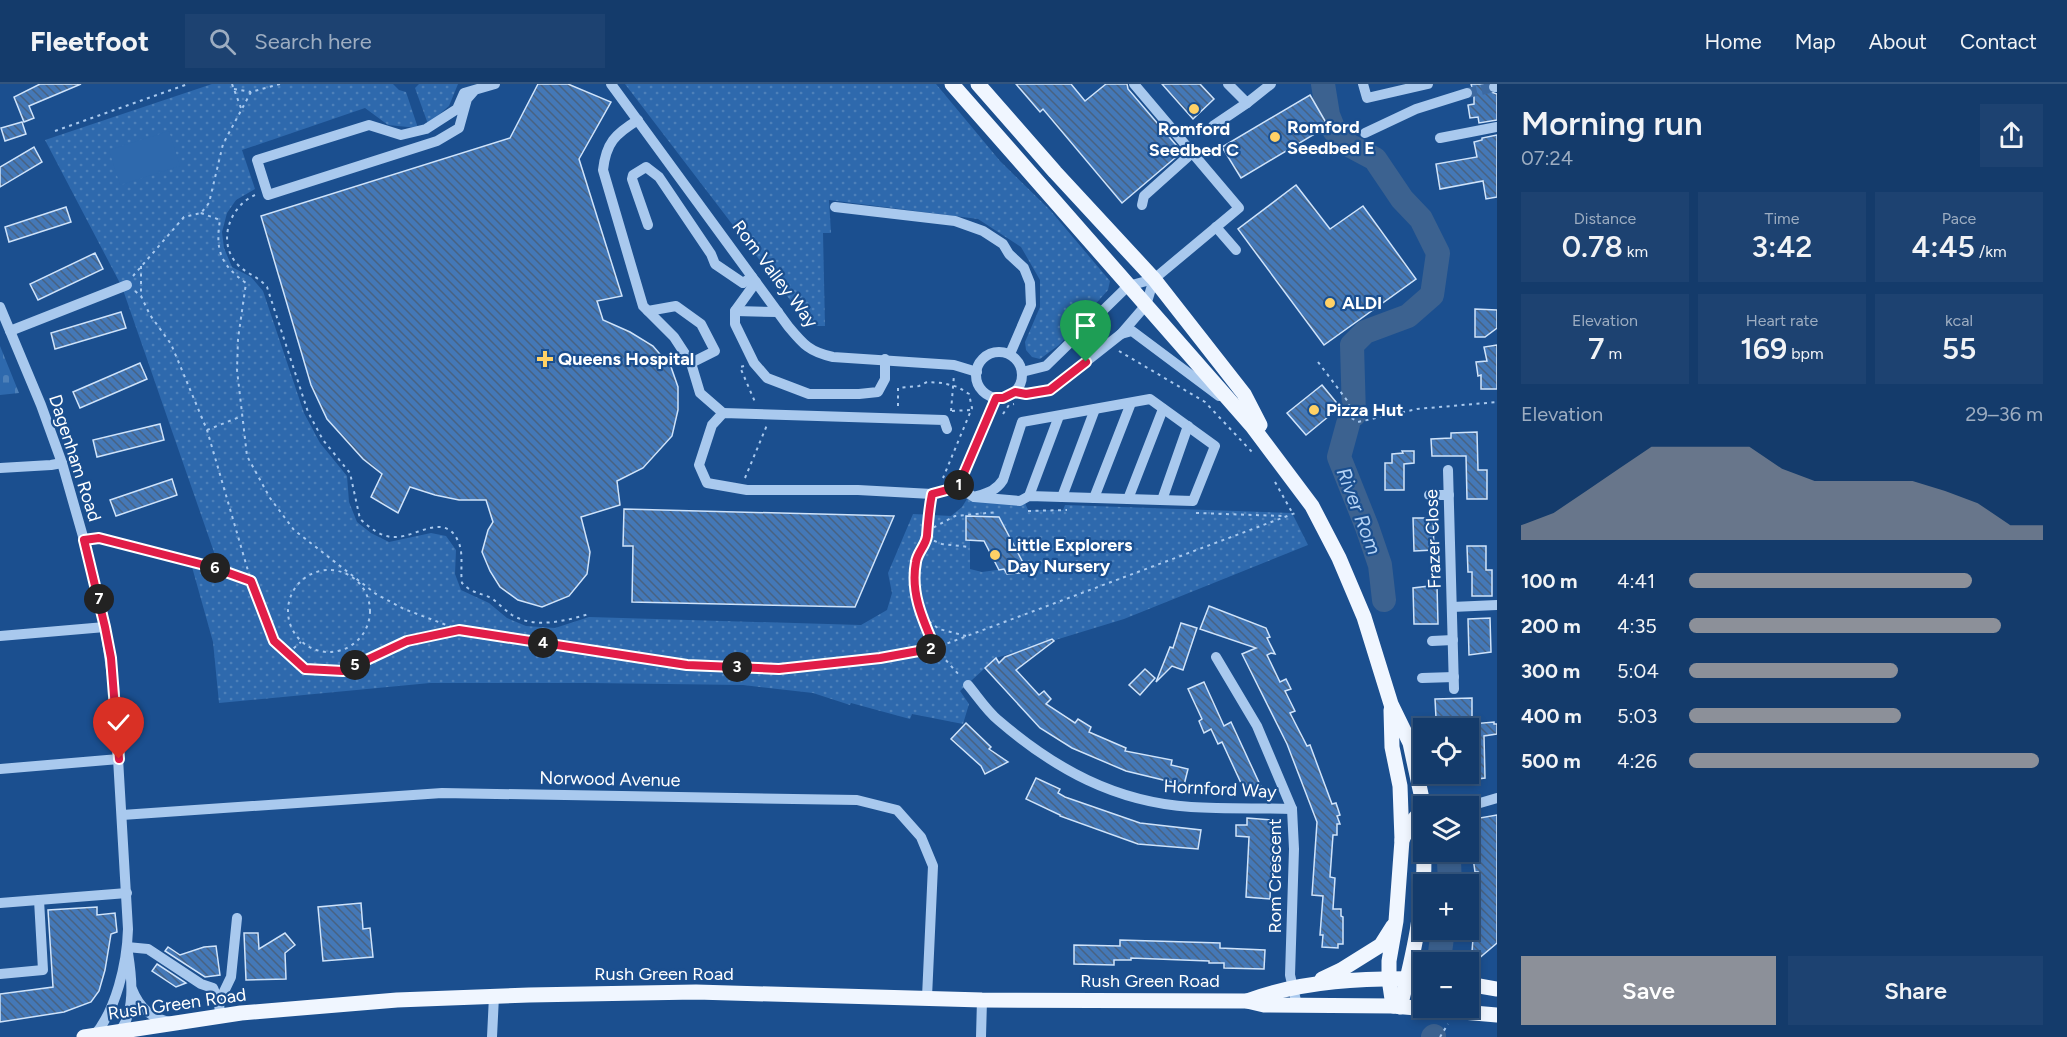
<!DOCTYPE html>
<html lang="en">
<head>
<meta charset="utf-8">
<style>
	:root { --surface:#143b6b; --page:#1d4271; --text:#f1f3f6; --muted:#9dadc1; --line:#33557e; --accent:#8c9099 }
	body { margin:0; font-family:Figtree,sans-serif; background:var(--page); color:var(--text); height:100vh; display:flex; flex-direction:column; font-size:22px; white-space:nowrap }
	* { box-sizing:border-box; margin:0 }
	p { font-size:20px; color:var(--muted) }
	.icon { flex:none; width:33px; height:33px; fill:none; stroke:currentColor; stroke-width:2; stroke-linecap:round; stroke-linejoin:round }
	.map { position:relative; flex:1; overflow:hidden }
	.details { display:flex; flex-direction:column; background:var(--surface); width:570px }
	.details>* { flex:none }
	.fabs { position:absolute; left:1413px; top:634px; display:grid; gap:12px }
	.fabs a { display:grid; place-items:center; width:66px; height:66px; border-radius:0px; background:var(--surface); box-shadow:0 3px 9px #0003,0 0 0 2px var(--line); font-size:30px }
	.pin { position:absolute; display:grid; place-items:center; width:51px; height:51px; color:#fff; margin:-62px -26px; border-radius:50% 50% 50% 0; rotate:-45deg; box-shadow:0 0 6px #0007 }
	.pin .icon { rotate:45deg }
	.km { position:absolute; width:30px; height:30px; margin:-15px; border-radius:50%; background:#222; color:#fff; font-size:16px; line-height:30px; text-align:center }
	.round { display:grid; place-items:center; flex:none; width:63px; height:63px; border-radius:0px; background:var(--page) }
	.head { display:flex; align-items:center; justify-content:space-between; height:102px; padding:0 24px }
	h1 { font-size:33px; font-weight:600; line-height:45px }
	.metrics { display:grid; grid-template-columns:repeat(3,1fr); gap:9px; height:102px; padding:6px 24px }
	.metrics div { display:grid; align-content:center; border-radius:0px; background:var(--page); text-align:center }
	.metrics b { font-size:30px; font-weight:600 }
	.metrics small { font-size:16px; font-weight:400 }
	.metrics p { font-size:16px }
	.chart { height:168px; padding:12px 24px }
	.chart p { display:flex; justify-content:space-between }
	.chart svg { width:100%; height:108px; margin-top:6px; fill:var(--accent); opacity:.7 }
	.cta { display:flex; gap:12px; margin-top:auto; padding:12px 24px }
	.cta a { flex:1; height:69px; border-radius:0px; background:var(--accent); color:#fff; font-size:24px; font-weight:600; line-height:69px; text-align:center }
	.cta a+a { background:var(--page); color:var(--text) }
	ul { padding:0 24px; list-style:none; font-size:20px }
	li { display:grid; grid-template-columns:96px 72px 1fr; align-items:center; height:45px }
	li i { height:15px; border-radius:8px; background:var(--accent) }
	header { display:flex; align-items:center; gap:36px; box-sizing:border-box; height:84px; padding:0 30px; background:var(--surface); border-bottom:2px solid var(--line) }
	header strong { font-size:28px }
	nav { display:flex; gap:33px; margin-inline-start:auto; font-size:21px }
	.search { width:420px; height:54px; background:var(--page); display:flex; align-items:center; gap:15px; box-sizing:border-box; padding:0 21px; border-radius:0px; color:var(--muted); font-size:22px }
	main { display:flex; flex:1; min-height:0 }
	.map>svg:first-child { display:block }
	.grass { fill:url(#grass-dots); fill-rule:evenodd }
	.cemetery { fill:url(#cemetery-stones) }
	.pitch { fill:#2e69ad }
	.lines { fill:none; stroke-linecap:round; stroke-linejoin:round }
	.river { stroke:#3c6290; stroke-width:24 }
	.building { fill:url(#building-back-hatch); stroke:#cfe3fa; stroke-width:1.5 }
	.minor-tunnel { stroke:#3d69a0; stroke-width:10; stroke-dasharray:10 5; stroke-linecap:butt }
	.path { stroke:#a9c9ee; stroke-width:2; stroke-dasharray:3 4.5; stroke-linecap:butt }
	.minor { stroke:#a9c9ee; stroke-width:10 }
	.major { stroke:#f0f6ff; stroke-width:15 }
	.route-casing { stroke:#fff; stroke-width:12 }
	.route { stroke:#e11d48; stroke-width:8 }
	.poi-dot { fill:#ffd166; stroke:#1b4f8f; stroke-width:2 }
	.labels { text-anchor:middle; stroke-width:4.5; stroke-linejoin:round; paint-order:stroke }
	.poi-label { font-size:18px; font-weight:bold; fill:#fff; stroke:#1b4f8f; text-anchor:start }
	.street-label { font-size:18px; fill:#fff; stroke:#1b4f8f }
	.water-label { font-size:20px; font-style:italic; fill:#b5d3f5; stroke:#1b4f8f }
</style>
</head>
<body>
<header>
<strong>Fleetfoot</strong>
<div class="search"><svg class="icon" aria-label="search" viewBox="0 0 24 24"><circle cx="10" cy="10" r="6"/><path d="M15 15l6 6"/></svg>Search here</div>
<nav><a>Home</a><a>Map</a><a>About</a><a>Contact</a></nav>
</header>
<main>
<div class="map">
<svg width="1497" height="953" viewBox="0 0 1497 953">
	<defs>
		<pattern id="grass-dots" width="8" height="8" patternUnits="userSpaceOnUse" patternTransform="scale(1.5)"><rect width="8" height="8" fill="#2e69ad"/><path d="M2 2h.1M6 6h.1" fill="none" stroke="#4d80b9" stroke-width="1.8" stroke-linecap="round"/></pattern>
		<pattern id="cemetery-stones" width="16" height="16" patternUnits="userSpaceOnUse" patternTransform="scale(1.5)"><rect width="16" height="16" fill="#2e69ad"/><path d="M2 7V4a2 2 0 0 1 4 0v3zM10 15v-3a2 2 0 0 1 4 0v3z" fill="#4d80b9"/></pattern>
		<pattern id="building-back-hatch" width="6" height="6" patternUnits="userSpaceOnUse" patternTransform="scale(1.5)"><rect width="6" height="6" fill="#4478b7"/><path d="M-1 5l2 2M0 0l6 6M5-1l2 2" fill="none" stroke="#486282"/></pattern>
	</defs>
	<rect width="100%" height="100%" fill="#1b4f8f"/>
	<g class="grass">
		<path d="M212,0H393L399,6L406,8L418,44L388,41L365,24L242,66L255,105L236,116L227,129L222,148L224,164L232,183L251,193L263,207L304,329L320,359L347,392L349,418L357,438L371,449L389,458L431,449L446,452L456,466L455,490L461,506L489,519L507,534L526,542L555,544L589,533L861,541L887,526L892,509L888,489L913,430L951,432L962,423L967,415L1025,419L1028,426H1063L1065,421L1292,429L1308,461L1124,535L996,574L960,607L969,620L963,640L912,630L910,635L851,619L850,621L813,609L743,601L590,599H430L219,619L213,558L192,483L206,486L208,473L215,471L122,203L45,56ZM966,432L999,433L1028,488L1007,490L1004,485L982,488L970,485V457L966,456Z"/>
		<polygon points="419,0 458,0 449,22 428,40 415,4"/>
		<polygon points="625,0 936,0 1000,77 1050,126 1110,197 1108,206 1059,261 1040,275 1032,273 1026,266 1025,258 1040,223 1040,196 1021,163 978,135 829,116 831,149 823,149 825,242 810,242"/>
	</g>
	<polygon class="cemetery" points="0,262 19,309 0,311"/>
	<polygon class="pitch" points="169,47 180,82 120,101 109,66"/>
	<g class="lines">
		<g class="river">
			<polyline points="1323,0 1328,31 1334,46 1345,59 1375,75 1402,115 1421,135 1438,169 1432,211 1408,232 1365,248 1352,261 1354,331"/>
			<polyline points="1348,340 1339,373 1367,443 1380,481 1384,516"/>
			<polyline points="1445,768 1449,777 1450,801"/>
			<polyline points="1439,876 1443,846"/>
			<polyline points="1433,953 1434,952"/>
		</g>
	</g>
	<g class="building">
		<polygon points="40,0 81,0 29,22 34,34 24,38 14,13"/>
		<polygon points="538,0 568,0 611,18 579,75 622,212 597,217 603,236 630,248 653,262 671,283 678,303 678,326 672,352 643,384 617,397 620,421 581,433 590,468 587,490 569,512 542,523 518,516 500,503 490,487 482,468 488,446 493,438 486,416 459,416 435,411 410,403 398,429 371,413 382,390 363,375 327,335 311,301 261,132 510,54"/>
		<polygon points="1016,0 1071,0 1085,17 1106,0 1127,0 1128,5 1182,68 1122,119 1043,25 1040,28"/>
		<polygon points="1162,0 1200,0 1214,15 1193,35"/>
		<polygon points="1471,0 1487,0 1488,7 1497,10 1497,36 1479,39 1478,33 1470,34 1468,21 1474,20 1474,10"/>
		<polygon points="1310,11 1328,42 1241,94 1222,63"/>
		<polygon points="22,38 26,50 5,57 1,44"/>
		<polygon points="1497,51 1497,113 1486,115 1483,97 1440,105 1436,80 1477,73 1474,58 1482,56 1482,54"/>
		<polygon points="34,63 42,78 0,103 0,83"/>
		<polygon points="1296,101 1330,145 1363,122 1416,195 1324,261 1238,145"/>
		<polygon points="66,123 71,138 9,158 5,143"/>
		<polygon points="95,169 103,185 38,216 30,200"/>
		<polygon points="1475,225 1497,226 1497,244 1485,253 1475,253"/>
		<polygon points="121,228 126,244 55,265 51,249"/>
		<polygon points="1497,261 1497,305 1481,305 1481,291 1478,292 1476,278 1487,277 1484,263"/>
		<polygon points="140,279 147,295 80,324 73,308"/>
		<polygon points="1322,301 1340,323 1306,351 1287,329"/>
		<polygon points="160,340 164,356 97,373 93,356"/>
		<polygon points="1477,348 1478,386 1487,386 1487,415 1467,415 1466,372 1432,372 1431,355 1451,354 1451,349"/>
		<polygon points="1402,367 1414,367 1414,379 1404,380 1404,406 1385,406 1385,379 1392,379 1392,370 1403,369"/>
		<polygon points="172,395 177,411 116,432 110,416"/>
		<polygon points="624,425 894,432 855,523 632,518 633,462 623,462"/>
		<polygon points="966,432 999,433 1028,488 1007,490 1004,485 999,486 984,457 966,456"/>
		<polygon points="1413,434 1433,434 1434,466 1414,467"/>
		<polygon points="1467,462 1486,462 1486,486 1492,486 1492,512 1472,512 1472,488 1468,488"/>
		<polygon points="1437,501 1438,540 1414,540 1413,504"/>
		<polygon points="1209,522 1266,544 1270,553 1267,554 1275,570 1271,569 1267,571 1280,598 1286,595 1291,605 1285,607 1295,627 1290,629 1307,662 1310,661 1332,720 1336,719 1340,731 1337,732 1340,740 1337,740 1337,751 1333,751 1330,793 1335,794 1333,825 1341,825 1341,832 1343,833 1343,860 1338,860 1338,864 1322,863 1323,851 1320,851 1323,812 1312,811 1317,738 1287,660 1242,570 1256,564 1200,545"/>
		<polygon points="1490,534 1491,568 1469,571 1468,535"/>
		<polygon points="1181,539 1197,544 1183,586 1172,582 1156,598 1170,563 1173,564"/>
		<polygon points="1052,555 1054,557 1016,586 1039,611 1044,607 1051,615 1046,620 1075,639 1078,635 1091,643 1089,648 1126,664 1125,667 1172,676 1171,681 1188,685 1184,701 1126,687 1072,664 1040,644 985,584 996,574 999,579 1005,573"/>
		<polygon points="1145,585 1155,594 1140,611 1129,601"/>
		<polygon points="1204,598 1224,642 1231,638 1262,705 1247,712 1222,658 1218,660 1211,645 1204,649 1199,637 1202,635 1188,605"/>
		<polygon points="1472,614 1472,640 1494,638 1494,640 1497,640 1497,650 1484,652 1485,694 1477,695 1477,700 1458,700 1457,690 1468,690 1468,645 1448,645 1448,634 1436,634 1435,615"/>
		<polygon points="966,639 991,663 989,665 1008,678 985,690 981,682 951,655"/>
		<polygon points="1036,694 1060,705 1058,709 1065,713 1140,739 1201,746 1198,765 1138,760 1060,732 1060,731 1026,715"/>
		<polygon points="1497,731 1497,859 1471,881 1478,788 1475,788 1468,736"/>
		<polygon points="1247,734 1273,736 1270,815 1246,813 1249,753 1236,752 1236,741 1247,741"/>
		<polygon points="361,819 363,845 370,844 373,873 323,877 318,823"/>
		<polygon points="97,823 97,831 115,829 117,848 111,850 105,886 99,907 91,918 64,928 0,938 0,910 53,903 48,826"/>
		<polygon points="244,849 258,849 259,865 285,849 295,861 285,869 286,895 246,896"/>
		<polygon points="1120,856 1220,859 1220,864 1265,866 1264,885 1224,884 1224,879 1209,879 1209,877 1131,874 1131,876 1114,876 1114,881 1074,880 1074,861 1120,862"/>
		<polygon points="216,862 220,891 205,893 165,867 168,863 180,871 204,863"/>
		<polygon points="157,880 186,899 176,903 152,887"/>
	</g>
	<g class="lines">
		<polyline class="minor-tunnel" points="1467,9 1494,3"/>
		<g class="path">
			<polyline points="232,0 241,24"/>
			<polyline points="234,5 251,8"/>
			<polyline points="55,47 188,0"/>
			<path d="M255,111C230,122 216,158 238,181C247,190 259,193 267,203L308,328L323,356L350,389L360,435C370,444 382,454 396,453C416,453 445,428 458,457C464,469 460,486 462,499C475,512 483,508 494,516C500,521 506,527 512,531C535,545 565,537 589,530"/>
			<path d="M201,129L220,136C215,167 221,181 246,199L238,255L237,286L247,372L270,414L294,446L376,510L404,525L457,545"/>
			<polyline points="141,182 141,212"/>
			<polyline points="133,192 184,133 201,129 209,119 223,60 251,8 280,0"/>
			<polyline points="135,207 141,212 150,231 171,260 207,346 251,497"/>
			<polyline points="1119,267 1205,318 1252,368"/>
			<polyline points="1318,278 1349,319 1350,333 1358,338 1417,325 1497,318"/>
			<polyline points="744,282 740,283 755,318"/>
			<polyline points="898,322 898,304 919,302 927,298 942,299 958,303 969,310 972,324 943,394"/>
			<polyline points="951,327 954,291"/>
			<polyline points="952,327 971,326"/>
			<polyline points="1003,330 1009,321 1014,320"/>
			<polyline points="207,346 242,332"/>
			<polyline points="745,394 767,341"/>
			<polyline points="1275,398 1293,430"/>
			<polyline points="930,422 927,454 916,475 914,495 916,514 921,531 935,564 960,592"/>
			<polyline points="1028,427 1067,426"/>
			<polyline points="1196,429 1283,432"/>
			<polyline points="927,447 955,432 998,428"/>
			<polyline points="96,454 212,483 251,497 274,557 305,585 343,587 407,557 459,546 687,581 779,585 880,574 935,564 1298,428"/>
			<polyline points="927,454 942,460 969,463"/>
			<circle cx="329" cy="527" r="41"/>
			<polyline points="923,533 939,545 966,552"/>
			<polyline points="288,569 301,558"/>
			<polyline points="1440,953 1448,940"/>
		</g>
		<g class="minor">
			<path d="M611,0L788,242C803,260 809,268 833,273L954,281L977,288"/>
			<polyline points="1228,0 1247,19 1271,0"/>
			<polyline points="1363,0 1367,14 1428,0"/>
			<polyline points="1494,3 1497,3"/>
			<polyline points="474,7 467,15 459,44 437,57 268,111 257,76 369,41 401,51 426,45 457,25 464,9 495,0"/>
			<path d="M638,36C615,50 606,59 603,86L643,222L674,253L691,279L700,309L723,329"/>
			<polyline points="1213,42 1247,19"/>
			<polyline points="1365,49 1416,25 1467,9"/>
			<polyline points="1440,54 1497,43"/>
			<polyline points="1142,121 1144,112 1192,69"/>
			<polyline points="835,123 955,137 983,147 1003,160 1009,170 1024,184 1030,199 1031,221 1010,270"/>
			<polyline points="648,141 632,95 633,91 646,83 659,93 711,170 715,180 743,199 752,193"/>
			<polyline points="1216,143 1236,166"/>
			<polyline points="756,198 735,227 735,240 754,279 767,294 809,310 859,310 878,308 885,295 885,275"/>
			<path d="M0,223L41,321L62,379L84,456L105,543L114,606L128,845C127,880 116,926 94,952"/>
			<polyline points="648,227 676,222 701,240 715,267 691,279"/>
			<polyline points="735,227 778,228"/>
			<polyline points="10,247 127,201"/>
			<polyline points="1121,250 1132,247 1219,312"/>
			<circle cx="999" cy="291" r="23"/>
			<polyline points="1022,288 1046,282 1128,202 1154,195 1239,124 1134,0"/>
			<polyline points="1015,308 1026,310 1050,306 1121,250 1146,221 1154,195"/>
			<polyline points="947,345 944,336 723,329 712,341 699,381 707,399 747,406 858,406 932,410 958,403 996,314"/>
			<polyline points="0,384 51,381 62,379"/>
			<polyline points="1448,386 1454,605"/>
			<path d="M958,403L974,413L1020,417L1029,412L1193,417L1215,362L1150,315L1022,338L1003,396C996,407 987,409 974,413"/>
			<polyline points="1429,411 1449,411"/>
			<polyline points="1029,412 1059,332"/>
			<polyline points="1062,413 1095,325"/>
			<polyline points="1094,414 1131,319"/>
			<polyline points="1128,415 1163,325"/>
			<polyline points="1162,416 1188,342"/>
			<polyline points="1452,523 1497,521"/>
			<polyline points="0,552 105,543"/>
			<polyline points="1432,557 1453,556"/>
			<polyline points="1216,573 1257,642 1292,725 1294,765 1290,891 1297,921"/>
			<polyline points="1422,594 1454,593"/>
			<path d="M968,601C978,613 987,627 998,636C1055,685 1115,718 1191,723C1225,725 1259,724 1292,725"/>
			<polyline points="0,685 119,675"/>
			<polyline points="1432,723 1480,719 1497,714"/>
			<polyline points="122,731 442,709 857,716 897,726 921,753 933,782 927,913"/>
			<polyline points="0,819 127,809"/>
			<polyline points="127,863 148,865 201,900 213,904 219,918 220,932"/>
			<polyline points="0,890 43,886 39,816"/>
			<path d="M132,905C139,923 152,935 171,938"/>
			<polyline points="219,918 231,893 237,834"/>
			<path d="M118,949C136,930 132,894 128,869"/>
			<polyline points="492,953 494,912"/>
			<polyline points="981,953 982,916"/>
		</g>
		<g class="major">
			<polyline points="952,0 1252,342 1312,422 1339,474 1364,533 1391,620 1410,659 1424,724 1410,740 1402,756"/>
			<polyline points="978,0 1055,88 1154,195 1244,310 1260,341"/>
			<polyline points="1391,626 1392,663 1400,702 1402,756 1396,837 1389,877 1389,895 1393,922"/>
			<polyline points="1322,895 1341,886 1381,861 1393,842"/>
			<polyline points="1468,900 1497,905"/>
			<path d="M1247,917C1303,896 1365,894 1424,895"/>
			<path d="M1400,923C1413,873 1425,820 1424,768"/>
			<polyline points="84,953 241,929 397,916 529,911 696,908 982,916 1247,917 1264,921 1393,922 1497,931"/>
		</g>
	</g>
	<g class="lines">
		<g class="route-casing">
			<path id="route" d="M119,675L111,574L105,543L84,456L99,454L212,483L251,497L274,557L305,585L343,587L407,557L459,546L687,581L779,585L880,574L935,564C923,536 910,509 916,478C917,469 926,461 927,452C928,438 929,424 932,410L958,403L996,314H1003L1015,308L1026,310L1050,306L1086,278"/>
		</g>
		<use href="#route" class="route"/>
	</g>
	<g class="poi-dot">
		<circle cx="1194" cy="25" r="6"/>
		<circle cx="1275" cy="53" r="6"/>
		<circle cx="1330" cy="219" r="6"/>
		<path d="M542 266h6v6h6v6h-6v6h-6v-6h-6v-6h6z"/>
		<circle cx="1314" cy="326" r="6"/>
		<circle cx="995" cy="471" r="6"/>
	</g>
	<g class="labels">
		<g class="poi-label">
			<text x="1287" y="49">Romford<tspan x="1287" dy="21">Seedbed E</tspan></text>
			<text x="1194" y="51" text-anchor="middle">Romford<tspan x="1194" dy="21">Seedbed C</tspan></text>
			<text x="1342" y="225">ALDI</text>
			<text x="558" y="281">Queens Hospital</text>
			<text x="1326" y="332">Pizza Hut</text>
			<text x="1007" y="467">Little Explorers<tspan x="1007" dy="21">Day Nursery</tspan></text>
		</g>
		<g class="street-label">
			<text transform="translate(775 190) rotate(53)" y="6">Rom Valley Way</text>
			<text transform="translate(75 374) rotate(72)" y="6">Dagenham Road</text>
			<text transform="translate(1433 455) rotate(-92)" y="6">Frazer Close</text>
			<text transform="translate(610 695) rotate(1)" y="6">Norwood Avenue</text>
			<text transform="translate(1220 705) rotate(3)" y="6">Hornford Way</text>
			<text transform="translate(1275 792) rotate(-90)" y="6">Rom Crescent</text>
			<text x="664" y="896">Rush Green Road</text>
			<text x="1150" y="903">Rush Green Road</text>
			<text transform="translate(177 920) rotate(-8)" y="6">Rush Green Road</text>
		</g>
		<g class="water-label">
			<text transform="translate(1359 427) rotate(69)" y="7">River Rom</text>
		</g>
	</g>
</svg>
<div class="fabs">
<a><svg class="icon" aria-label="locate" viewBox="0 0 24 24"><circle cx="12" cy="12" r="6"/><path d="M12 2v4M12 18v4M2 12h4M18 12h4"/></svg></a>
<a><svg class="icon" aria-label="layers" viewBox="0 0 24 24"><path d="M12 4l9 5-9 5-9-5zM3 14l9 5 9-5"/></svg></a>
<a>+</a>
<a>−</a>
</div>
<div class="pin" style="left:1086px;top:278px;background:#1e9e55"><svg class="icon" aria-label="arrive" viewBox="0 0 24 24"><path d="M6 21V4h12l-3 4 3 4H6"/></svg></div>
<div class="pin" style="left:119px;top:675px;background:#d93025"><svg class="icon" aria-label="check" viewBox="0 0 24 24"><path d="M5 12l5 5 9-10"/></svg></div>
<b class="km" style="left:959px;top:401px">1</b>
<b class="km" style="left:931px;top:565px">2</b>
<b class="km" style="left:737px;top:583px">3</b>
<b class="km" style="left:543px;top:559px">4</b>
<b class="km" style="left:355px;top:581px">5</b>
<b class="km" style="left:215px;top:484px">6</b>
<b class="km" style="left:99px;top:515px">7</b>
</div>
<section class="details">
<div class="head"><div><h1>Morning run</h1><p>07:24</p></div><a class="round"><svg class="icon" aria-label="share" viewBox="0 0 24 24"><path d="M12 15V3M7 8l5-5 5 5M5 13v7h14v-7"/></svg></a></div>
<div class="metrics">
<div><p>Distance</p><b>0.78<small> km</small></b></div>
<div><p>Time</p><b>3:42</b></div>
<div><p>Pace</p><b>4:45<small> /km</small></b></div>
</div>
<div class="metrics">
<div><p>Elevation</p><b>7<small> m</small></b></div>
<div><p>Heart rate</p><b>169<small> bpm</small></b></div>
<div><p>kcal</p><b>55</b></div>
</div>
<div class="chart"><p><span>Elevation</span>29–36 m</p>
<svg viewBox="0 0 160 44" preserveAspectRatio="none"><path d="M0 44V38L10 33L20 24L30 15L40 6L50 6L60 6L70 6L80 15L90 20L100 20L110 20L120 20L130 24L140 29L150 38L160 38V44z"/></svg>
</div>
<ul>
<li><b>100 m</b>4:41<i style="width:80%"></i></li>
<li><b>200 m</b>4:35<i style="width:88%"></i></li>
<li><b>300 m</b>5:04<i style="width:59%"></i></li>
<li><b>400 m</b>5:03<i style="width:60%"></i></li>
<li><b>500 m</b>4:26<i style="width:99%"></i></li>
</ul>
<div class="cta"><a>Save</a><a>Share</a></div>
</section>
</main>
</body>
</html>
